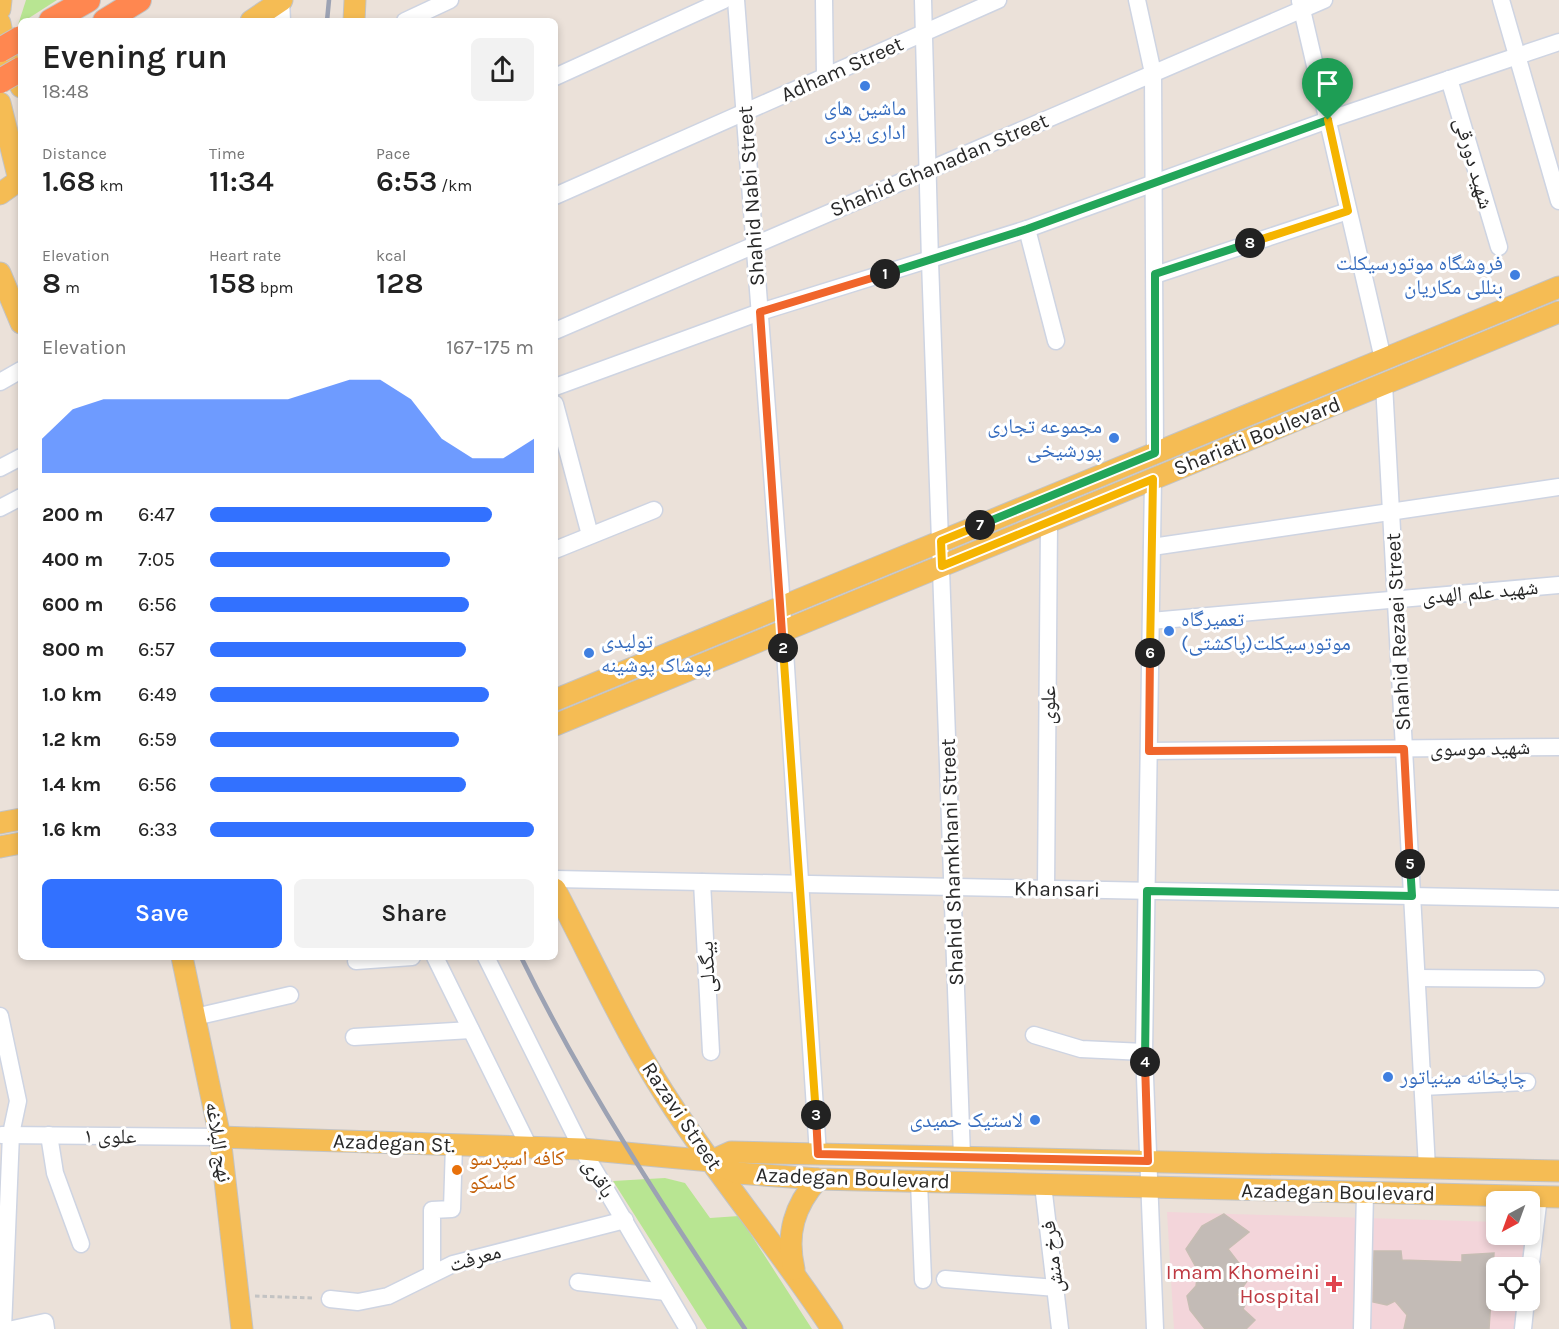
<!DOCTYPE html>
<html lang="en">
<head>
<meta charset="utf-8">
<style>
	:root { --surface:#fff; --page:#f2f2f2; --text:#222; --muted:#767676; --accent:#3271ff }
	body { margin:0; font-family:Karla,"Noto Naskh Arabic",sans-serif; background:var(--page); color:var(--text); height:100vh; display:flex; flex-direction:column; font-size:22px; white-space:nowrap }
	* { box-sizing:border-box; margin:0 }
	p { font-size:20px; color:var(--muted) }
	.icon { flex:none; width:33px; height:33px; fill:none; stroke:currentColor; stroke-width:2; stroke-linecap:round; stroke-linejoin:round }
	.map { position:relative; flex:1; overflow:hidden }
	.sheet { position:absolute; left:18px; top:18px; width:540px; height:942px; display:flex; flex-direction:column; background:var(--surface); border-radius:9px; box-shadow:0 3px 9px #0003 }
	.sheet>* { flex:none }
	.needle { width:39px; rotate:221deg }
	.fabs { position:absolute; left:1486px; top:1191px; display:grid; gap:12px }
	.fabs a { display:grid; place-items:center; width:54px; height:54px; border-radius:9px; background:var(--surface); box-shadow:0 3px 9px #0003; font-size:30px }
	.pin { position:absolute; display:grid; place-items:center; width:51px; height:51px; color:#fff; margin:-62px -26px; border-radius:50% 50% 50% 0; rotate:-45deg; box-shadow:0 0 6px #0007 }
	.pin .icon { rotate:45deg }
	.km { position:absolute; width:30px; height:30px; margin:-15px; border-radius:50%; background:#222; color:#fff; font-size:16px; line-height:30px; text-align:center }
	.round { display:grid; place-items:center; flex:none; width:63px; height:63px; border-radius:9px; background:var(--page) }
	.headline { display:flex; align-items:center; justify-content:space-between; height:102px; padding:0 24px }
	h1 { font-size:33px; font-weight:600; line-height:45px }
	.figures { display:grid; grid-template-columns:repeat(3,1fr); gap:9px; height:102px; padding:6px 24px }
	.figures div { display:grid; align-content:center }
	.figures b { font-size:30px; font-weight:600 }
	.figures small { font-size:16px; font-weight:400 }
	.figures p { font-size:16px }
	.chart { height:168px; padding:12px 24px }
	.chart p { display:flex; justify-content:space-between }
	.chart svg { width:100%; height:108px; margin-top:6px; fill:var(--accent); opacity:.7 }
	.button { display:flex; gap:12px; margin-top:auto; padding:12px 24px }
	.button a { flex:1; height:69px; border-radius:9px; background:var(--accent); color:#fff; font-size:24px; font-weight:600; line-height:69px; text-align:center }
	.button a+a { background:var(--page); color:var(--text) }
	ul { padding:0 24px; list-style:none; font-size:20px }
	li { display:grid; grid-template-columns:96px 72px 1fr; align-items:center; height:45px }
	li i { height:15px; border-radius:8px; background:var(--accent) }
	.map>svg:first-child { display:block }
	.medical { fill:#f3d5da }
	.green { fill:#b8e592 }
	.building { fill:#c3bbb6; stroke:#c6bdb3; stroke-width:1.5 }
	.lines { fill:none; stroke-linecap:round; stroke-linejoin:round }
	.minor-casing { stroke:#ced4e2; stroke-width:19 }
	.major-casing { stroke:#c3c3c3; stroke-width:23 }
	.highway-casing { stroke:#c3c3c3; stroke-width:26 }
	.path { stroke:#c3c3c3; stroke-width:3; stroke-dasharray:4.5 3; stroke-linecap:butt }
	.minor { stroke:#fff; stroke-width:16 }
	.major { stroke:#f5bc54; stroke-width:21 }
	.highway { stroke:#ff8750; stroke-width:24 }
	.rail { stroke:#9ca2b3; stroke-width:4.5 }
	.highway-bridge-casing { stroke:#c3c3c3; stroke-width:26; stroke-linecap:butt }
	.highway-bridge { stroke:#ff8750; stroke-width:24 }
	.split-1-casing { stroke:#fff; stroke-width:12 }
	.split-2-casing { stroke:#fff; stroke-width:12 }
	.split-3-casing { stroke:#fff; stroke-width:12 }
	.split-4-casing { stroke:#fff; stroke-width:12 }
	.split-5-casing { stroke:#fff; stroke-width:12 }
	.split-6-casing { stroke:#fff; stroke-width:12 }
	.split-7-casing { stroke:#fff; stroke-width:12 }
	.split-8-casing { stroke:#fff; stroke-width:12 }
	.split-9-casing { stroke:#fff; stroke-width:12 }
	.split-1 { stroke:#22a559; stroke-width:8 }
	.split-2 { stroke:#f0652b; stroke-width:8 }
	.split-3 { stroke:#f5b400; stroke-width:8 }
	.split-4 { stroke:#f0652b; stroke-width:8 }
	.split-5 { stroke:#22a559; stroke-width:8 }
	.split-6 { stroke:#f0652b; stroke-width:8 }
	.split-7 { stroke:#f5b400; stroke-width:8 }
	.split-8 { stroke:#22a559; stroke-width:8 }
	.split-9 { stroke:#f5b400; stroke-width:8 }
	.shop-dot { fill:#3f7fe0; stroke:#fff; stroke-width:2 }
	.food-dot { fill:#e8710a; stroke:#fff; stroke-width:2 }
	.health-dot { fill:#e0444e; stroke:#fff; stroke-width:2 }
	.labels { text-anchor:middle; stroke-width:6; stroke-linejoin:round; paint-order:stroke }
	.street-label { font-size:21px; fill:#282828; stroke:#fff }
	.shop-label { font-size:21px; fill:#366cbe; stroke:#fff; text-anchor:end }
	.food-label { font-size:21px; fill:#c56008; stroke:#fff; text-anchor:start }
	.health-label { font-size:21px; fill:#be3a42; stroke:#fff; text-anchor:end }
</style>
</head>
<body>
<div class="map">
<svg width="1559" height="1329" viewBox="0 0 1559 1329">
	<rect width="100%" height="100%" fill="#ebe1d9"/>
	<polygon class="medical" points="1167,1212 1497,1222 1497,1234 1530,1234 1526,1267 1497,1268 1497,1300 1522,1301 1518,1329 1174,1329"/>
	<g class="green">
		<polygon points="26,0 57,0 18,25"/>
		<polygon points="665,1178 685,1183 710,1218 739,1216 812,1329 707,1329 613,1181"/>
	</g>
	<g class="building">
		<polygon points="1224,1214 1249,1232 1228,1249 1245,1271 1247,1281 1237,1295 1247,1301 1243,1309 1255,1320 1246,1329 1205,1329 1190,1310 1187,1296 1196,1286 1198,1271 1186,1249 1202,1226"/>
		<polygon points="1374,1251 1401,1251 1402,1260 1462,1262 1462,1255 1494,1253 1489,1329 1404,1329 1407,1315 1395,1301 1387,1305 1373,1302"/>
	</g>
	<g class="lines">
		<g class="minor-casing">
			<g id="minor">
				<polyline points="736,0 782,606 818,1154"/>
				<polyline points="824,0 825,77"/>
				<polyline points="923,0 930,261 962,1157"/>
				<polyline points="1137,0 1153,73 1155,453"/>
				<polyline points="1501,0 1559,201"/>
				<polyline points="281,1 282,21"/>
				<polyline points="1300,1 1383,359"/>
				<polyline points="405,21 450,0"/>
				<polyline points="555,77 724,0"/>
				<polyline points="1449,79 1499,247"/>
				<polyline points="555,196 998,0"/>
				<polyline points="1027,229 1056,341"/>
				<polyline points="1155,275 1348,211"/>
				<polyline points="555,331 1324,0"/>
				<polyline points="0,382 21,370"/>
				<polyline points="1384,384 1427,1168"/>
				<polyline points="555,387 760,312 1027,229 1328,120 1559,42"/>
				<polyline points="555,404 590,535"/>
				<polyline points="0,468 21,457"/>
				<polyline points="1153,479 1144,1052 1155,1329"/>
				<polyline points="0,508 21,497"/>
				<polyline points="1152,547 1559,487"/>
				<polyline points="555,550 654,510"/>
				<polyline points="1151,621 1559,585"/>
				<polyline points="1149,751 1559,747"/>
				<polyline points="555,879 1559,899"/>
				<polyline points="702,882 711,1052"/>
				<polyline points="1046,889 1049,522"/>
				<polyline points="435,957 529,1147"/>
				<polyline points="486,957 582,1149 688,1329"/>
				<polyline points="356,961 412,957"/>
				<polyline points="1417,978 1536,979"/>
				<polyline points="0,1016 18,1101 11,1134 3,1329"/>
				<polyline points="195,1017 290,995"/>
				<polyline points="1034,1035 1081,1049 1144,1052"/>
				<polyline points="354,1037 471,1030"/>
				<polyline points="1422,1087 1527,1082"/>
				<polyline points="2,1135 220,1137"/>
				<polyline points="49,1135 55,1173 81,1244"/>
				<polyline points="919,1182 923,1280"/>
				<polyline points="1043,1185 1060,1329"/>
				<polyline points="1530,1271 1539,1196"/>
				<polyline points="432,1273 432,1210 452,1209 454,1145"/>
				<polyline points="945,1279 1056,1288"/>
				<polyline points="578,1282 666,1292"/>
				<polyline points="330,1299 358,1302 388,1296 453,1264 625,1220"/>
				<polyline points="13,1329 45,1322 46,1329"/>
				<polyline points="1362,1329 1365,1192"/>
				<polyline points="1523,1329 1526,1300"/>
			</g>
		</g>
		<g class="major-casing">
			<g id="major">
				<polyline points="0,9 1,0"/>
				<polyline points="251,21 282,0"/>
				<polyline points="354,21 355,0"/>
				<polyline points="0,23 8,62 21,87"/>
				<polyline points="0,103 19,180"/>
				<polyline points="0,194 21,179"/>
				<polyline points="0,273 21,323"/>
				<polyline points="555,700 1559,287"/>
				<polyline points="555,725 1559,312"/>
				<polyline points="0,823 21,819"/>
				<polyline points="0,847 21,843"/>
				<path d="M555,889C594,963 628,1040 675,1110C725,1185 783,1254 832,1329"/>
				<polyline points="182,957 220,1137 242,1329"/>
				<polyline points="220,1137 582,1149 711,1161 737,1173 818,1179 1559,1197"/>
				<polyline points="711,1161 731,1152 1559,1171"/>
				<path d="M794,1269C786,1234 794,1206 818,1179"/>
			</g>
		</g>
		<g class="highway-casing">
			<g id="highway">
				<polyline points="51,21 88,0"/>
				<polyline points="105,21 139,0"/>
			</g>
		</g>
		<polyline class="path" points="255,1296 314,1298"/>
		<use href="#minor" class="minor"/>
		<use href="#major" class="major"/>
		<use href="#highway" class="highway"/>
		<g class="rail">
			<polyline points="327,21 329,0"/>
			<path d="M521,957C585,1088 664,1208 745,1329"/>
		</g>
		<g class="highway-bridge-casing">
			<g id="highway-bridge">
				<polyline points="0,50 21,38"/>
				<polyline points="0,81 21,69"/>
			</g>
		</g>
		<use href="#highway-bridge" class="highway-bridge"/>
	</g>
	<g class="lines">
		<g class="split-1-casing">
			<polyline id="split-1" points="885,274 1027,229 1328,120"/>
		</g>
		<g class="split-2-casing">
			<polyline id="split-2" points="783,648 760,312 885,274"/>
		</g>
		<g class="split-3-casing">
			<polyline id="split-3" points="783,648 816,1115"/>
		</g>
		<g class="split-4-casing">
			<polyline id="split-4" points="816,1115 818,1154 1148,1161 1145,1062"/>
		</g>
		<g class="split-5-casing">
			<polyline id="split-5" points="1145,1062 1147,891 1412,896 1410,864"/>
		</g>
		<g class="split-6-casing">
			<polyline id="split-6" points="1150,653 1149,751 1404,749 1410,864"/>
		</g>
		<g class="split-7-casing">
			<polyline id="split-7" points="980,525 941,541 942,566 1153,479 1150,653"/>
		</g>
		<g class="split-8-casing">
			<polyline id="split-8" points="980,525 1155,453 1155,274 1250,243"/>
		</g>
		<g class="split-9-casing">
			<polyline id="split-9" points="1250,243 1348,211 1328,120"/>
		</g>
		<use href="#split-1" class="split-1"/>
		<use href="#split-2" class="split-2"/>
		<use href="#split-3" class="split-3"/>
		<use href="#split-4" class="split-4"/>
		<use href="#split-5" class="split-5"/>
		<use href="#split-6" class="split-6"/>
		<use href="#split-7" class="split-7"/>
		<use href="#split-8" class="split-8"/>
		<use href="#split-9" class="split-9"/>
	</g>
	<g class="shop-dot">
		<circle cx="865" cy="86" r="6"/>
		<circle cx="1515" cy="275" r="6"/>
		<circle cx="1114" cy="438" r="6"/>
		<circle cx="1169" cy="631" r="6"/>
		<circle cx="589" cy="653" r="6"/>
		<circle cx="1388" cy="1077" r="6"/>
		<circle cx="1035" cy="1120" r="6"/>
	</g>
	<circle class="food-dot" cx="457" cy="1170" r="6"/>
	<path class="health-dot" d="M1331 1275h6v6h6v6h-6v6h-6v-6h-6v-6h6z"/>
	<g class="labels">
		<g class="street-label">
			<text transform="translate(842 69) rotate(-24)" y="7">Adham Street</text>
			<text transform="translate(1474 163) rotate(74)" y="7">شهید دورقی</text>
			<text transform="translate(939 165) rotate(-23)" y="7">Shahid Ghanadan Street</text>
			<text transform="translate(751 196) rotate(-94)" y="7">Shahid Nabi Street</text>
			<text transform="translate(1257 436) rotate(-22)" y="7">Shariati Boulevard</text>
			<text transform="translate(1480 592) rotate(-5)" y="7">شهید علم الهدی</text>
			<text transform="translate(1398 632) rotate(-93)" y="7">Shahid Rezaei Street</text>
			<text transform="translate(1048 705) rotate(-89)" y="7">علوی</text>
			<text transform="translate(1480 748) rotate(-1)" y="7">شهید موسوی</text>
			<text transform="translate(952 862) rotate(-92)" y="7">Shahid Shamkhani Street</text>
			<text transform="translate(1057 889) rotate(1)" y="7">Khansari</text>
			<text transform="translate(707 967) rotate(-93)" y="7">بیگدلی</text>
			<text transform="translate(682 1116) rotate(56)" y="7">Razavi Street</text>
			<text transform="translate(110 1136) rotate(1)" y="7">علوی ۱</text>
			<text transform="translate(219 1142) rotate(81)" y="7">نهج البلاغه</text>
			<text transform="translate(394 1143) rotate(2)" y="7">Azadegan St.</text>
			<text transform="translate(599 1178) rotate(59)" y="7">باقری</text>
			<text transform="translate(853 1178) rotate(2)" y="7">Azadegan Boulevard</text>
			<text transform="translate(1338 1192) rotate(1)" y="7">Azadegan Boulevard</text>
			<text transform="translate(1052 1257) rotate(-97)" y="7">فرخ منش</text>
			<text transform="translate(475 1258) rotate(-16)" y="7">معرفت</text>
		</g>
		<g class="shop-label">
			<text x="865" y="115" text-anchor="middle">ماشین های<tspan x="865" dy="24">اداری یزدی</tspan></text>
			<text x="1503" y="270">فروشگاه موتورسیکلت<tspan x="1503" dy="24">بنللی مکاریان</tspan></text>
			<text x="1102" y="433">مجموعه تجاری<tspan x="1102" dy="24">پورشیخی</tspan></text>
			<text x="1181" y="626" text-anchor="start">تعمیرگاه<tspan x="1181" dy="24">موتورسیکلت(پاکشتی)</tspan></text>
			<text x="601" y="648" text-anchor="start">تولیدی<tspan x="601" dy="24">پوشاک پوشینه</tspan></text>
			<text x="1400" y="1084" text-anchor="start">چاپخانه مینیاتور</text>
			<text x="1023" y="1127">لاستیک حمیدی</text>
		</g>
		<g class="food-label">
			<text x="469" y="1165">کافه اسپرسو<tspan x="469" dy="24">کاسکو</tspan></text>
		</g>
		<g class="health-label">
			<text x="1320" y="1279">Imam Khomeini<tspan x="1320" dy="24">Hospital</tspan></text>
		</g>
	</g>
</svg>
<div class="fabs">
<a><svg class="needle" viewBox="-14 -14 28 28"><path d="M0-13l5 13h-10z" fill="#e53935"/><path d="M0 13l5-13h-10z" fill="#767676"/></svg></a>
<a><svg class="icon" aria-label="locate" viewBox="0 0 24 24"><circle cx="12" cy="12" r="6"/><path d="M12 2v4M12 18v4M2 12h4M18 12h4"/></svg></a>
</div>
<div class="pin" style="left:1328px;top:120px;background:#1e9e55"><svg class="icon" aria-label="arrive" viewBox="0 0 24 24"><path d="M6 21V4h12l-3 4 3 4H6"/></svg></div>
<b class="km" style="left:885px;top:274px">1</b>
<b class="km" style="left:783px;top:648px">2</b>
<b class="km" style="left:816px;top:1115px">3</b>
<b class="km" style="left:1145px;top:1062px">4</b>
<b class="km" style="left:1410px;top:864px">5</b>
<b class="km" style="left:1150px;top:653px">6</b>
<b class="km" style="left:980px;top:525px">7</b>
<b class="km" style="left:1250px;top:243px">8</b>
<section class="sheet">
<div class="headline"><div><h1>Evening run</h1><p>18:48</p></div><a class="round"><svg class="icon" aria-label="share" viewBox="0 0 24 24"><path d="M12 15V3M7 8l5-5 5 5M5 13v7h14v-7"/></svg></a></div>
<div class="figures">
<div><p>Distance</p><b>1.68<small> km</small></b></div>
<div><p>Time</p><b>11:34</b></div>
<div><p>Pace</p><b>6:53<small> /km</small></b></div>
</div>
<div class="figures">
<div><p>Elevation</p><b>8<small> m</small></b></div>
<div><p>Heart rate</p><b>158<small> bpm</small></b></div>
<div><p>kcal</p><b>128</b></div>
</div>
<div class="chart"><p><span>Elevation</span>167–175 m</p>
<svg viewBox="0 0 160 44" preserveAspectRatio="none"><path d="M0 44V30L10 18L20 14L30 14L40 14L50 14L60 14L70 14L80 14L90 10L100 6L110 6L120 14L130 30L140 38L150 38L160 30V44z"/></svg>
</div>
<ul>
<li><b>200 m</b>6:47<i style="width:87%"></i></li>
<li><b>400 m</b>7:05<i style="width:74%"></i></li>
<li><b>600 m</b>6:56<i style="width:80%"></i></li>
<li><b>800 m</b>6:57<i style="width:79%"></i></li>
<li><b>1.0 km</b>6:49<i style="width:86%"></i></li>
<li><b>1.2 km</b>6:59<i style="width:77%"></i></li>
<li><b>1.4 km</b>6:56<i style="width:79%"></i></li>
<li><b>1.6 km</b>6:33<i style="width:100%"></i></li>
</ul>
<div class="button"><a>Save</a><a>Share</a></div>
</section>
</div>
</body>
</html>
